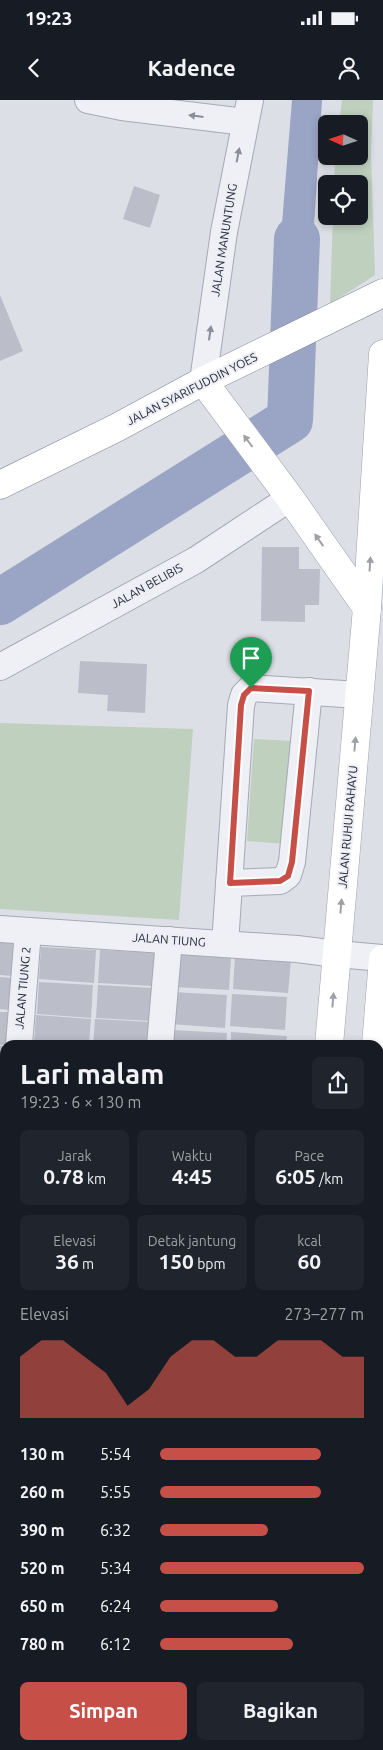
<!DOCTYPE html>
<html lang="id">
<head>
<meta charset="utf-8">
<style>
	:root { --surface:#171b24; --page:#20242c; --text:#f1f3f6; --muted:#9ea1a6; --accent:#c65047 }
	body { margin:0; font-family:Ubuntu,sans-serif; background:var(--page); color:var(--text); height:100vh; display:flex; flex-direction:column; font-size:19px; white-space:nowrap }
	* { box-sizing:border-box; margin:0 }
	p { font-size:16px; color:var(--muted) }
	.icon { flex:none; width:28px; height:28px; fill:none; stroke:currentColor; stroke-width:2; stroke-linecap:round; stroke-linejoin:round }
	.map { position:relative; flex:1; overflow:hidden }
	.side { position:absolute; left:0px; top:940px; width:384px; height:710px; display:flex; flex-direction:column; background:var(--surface); border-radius:15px 15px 0 0; box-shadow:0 2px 8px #0003 }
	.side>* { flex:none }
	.needle { width:32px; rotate:273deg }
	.fabs { position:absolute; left:318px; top:15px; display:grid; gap:10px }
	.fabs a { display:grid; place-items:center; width:50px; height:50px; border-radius:8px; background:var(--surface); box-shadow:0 2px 8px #0003; font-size:25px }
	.pin { position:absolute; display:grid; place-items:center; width:42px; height:42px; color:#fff; margin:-51px -21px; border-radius:50% 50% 50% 0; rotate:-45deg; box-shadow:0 0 5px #0007 }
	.pin .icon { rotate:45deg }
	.round { display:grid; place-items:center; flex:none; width:52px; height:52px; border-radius:8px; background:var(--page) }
	.overview { display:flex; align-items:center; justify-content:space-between; height:85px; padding:0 20px }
	h1 { font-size:28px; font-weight:700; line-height:38px }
	.metrics { display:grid; grid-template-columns:repeat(3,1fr); gap:8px; height:85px; padding:5px 20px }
	.metrics div { display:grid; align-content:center; border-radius:8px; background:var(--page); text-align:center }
	.metrics b { font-size:21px; font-weight:700 }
	.metrics small { font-size:14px; font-weight:400 }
	.metrics p { font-size:14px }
	.chart { height:140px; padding:10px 20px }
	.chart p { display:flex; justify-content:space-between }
	.chart svg { width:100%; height:90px; margin-top:5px; fill:var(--accent); opacity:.7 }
	.button { display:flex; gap:10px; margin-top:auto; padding:10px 20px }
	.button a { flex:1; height:58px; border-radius:8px; background:var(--accent); color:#fff; font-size:20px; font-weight:700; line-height:58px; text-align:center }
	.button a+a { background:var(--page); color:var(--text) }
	ul { padding:0 20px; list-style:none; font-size:16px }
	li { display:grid; grid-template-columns:80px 60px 1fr; align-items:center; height:38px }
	li i { height:12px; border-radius:6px; background:var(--accent) }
	.status { display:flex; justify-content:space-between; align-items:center; height:35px; padding:0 25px; background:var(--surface); direction:ltr }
	.status svg { height:14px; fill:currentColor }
	header { display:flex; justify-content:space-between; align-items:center; height:65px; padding:0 20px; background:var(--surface); font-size:22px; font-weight:700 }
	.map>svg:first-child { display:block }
	.built { fill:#cfd1db }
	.green { fill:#bfd0bf }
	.water { fill:#9aa5c5 }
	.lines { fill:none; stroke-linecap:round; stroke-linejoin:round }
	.river { stroke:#9aa5c5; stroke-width:46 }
	.building { fill:#bbbdc9 }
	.minor-casing { stroke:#a6a9b3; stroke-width:28 }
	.major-casing { stroke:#9da1b1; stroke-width:29 }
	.highway-casing { stroke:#85899c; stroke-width:29 }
	.minor { stroke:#eff0f5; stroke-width:26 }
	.major { stroke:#fff; stroke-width:28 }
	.highway { stroke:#fff; stroke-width:28 }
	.oneway { fill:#8b8d98 }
	.oneway2 { fill:#9e9fa7 }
	.route-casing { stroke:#fff; stroke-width:10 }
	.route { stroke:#c65047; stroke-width:6 }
	.labels { text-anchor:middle; stroke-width:4; stroke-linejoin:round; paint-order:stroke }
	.street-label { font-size:12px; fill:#272a3c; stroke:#eceef4 }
</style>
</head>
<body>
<div class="status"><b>19:23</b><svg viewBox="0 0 49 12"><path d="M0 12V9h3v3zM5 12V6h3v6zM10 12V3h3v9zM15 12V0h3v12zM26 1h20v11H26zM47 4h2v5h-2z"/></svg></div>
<header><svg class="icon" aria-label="back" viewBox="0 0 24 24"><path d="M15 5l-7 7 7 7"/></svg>Kadence<svg class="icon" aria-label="person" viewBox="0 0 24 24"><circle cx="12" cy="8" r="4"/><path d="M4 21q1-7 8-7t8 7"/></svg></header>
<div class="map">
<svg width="383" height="1650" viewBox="0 0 383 1650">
	<rect width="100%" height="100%" fill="#dddfe6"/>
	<rect class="built" x="0" y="1315" width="5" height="264"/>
	<g class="green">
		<polygon points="342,0 373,0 371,53 375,175 330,204 333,116 359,116 359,84 334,84 335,56 359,56 359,24 339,24"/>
		<polygon points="0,623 193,629 179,820 0,809"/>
		<polygon points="254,639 293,641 286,744 247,741"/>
	</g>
	<polygon class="water" points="292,0 322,0 313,141 281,136"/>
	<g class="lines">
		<polyline class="river" points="0,502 290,320 297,139"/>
	</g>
	<g class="building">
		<polygon points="134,86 160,95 150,128 123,119"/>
		<polygon points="0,195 23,251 0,261"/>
		<polygon points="262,447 299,447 299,469 320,469 319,505 305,505 305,522 261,521"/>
		<polygon points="80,561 147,564 145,613 107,611 108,595 78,593"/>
		<polygon points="0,843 15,843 13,876 0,875"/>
		<polygon points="41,847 96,850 94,883 39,879"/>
		<polygon points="100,850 156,853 153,886 98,883"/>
		<polygon points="176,854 231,858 229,890 174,887"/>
		<polygon points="235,856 291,860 288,893 233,889"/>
		<polygon points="0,877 12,878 10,910 0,909"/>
		<polygon points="39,882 93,885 91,918 37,914"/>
		<polygon points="98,885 153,888 151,921 96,918"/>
		<polygon points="172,892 227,895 225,928 170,924"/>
		<polygon points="232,894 287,897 285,930 230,926"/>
		<polygon points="0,912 12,912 9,945 0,945"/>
		<polygon points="36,915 91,919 89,945 34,945"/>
		<polygon points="95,919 150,922 148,945 93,945"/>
		<polygon points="172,930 227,933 226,945 171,945"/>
		<polygon points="231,932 287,936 286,945 231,945"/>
		<polygon points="0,946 5,946 5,979 0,978"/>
		<polygon points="0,985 5,985 3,1018 0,1018"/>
		<polygon points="0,1368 5,1368 5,1412 0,1411"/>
		<polygon points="381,1560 383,1560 383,1593 379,1593"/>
		<polygon points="0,1610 5,1611 5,1643 0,1643"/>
		<polygon points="379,1640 383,1641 383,1650 372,1650 372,1645 379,1645"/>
		<polygon points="0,1645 37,1648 37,1650 0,1650"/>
		<polygon points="38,1645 94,1645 94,1650 38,1646"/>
		<polygon points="119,1645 176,1645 175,1650 119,1650"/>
		<rect x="180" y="1645" width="51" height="5"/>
	</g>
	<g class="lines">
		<g class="minor-casing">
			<g id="minor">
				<polyline points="88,0 122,7 245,22"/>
				<polyline points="203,281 224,132 250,0"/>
				<polyline points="0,567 196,460 290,398"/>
				<polyline points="229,783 280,781 288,775 292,762 309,591"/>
				<polyline points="0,829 297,849 337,854 383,858"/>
				<polyline points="225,844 241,605 244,595 251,588 359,595"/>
				<polyline points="19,945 28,831"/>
				<polyline points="160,945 169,840"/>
				<polyline points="0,1182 5,1119"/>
				<polyline points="0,1313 5,1313"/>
				<polyline points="0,1587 5,1587"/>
				<polyline points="379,1615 383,1615"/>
				<polyline points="107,1650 108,1645"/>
			</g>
		</g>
		<g class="major-casing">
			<g id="major">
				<polyline points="203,281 290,398 367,508"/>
				<polyline points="329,945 367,508 383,254"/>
				<polyline points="376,945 383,859"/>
				<polyline points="270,1650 270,1645"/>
				<polyline points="318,1650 319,1645"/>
			</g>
		</g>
		<g class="highway-casing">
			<polyline id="highway" points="0,385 116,328 203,281 383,193"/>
		</g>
		<use href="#minor" class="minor"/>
		<use href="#major" class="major"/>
		<use href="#highway" class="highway"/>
	</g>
	<defs><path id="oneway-solid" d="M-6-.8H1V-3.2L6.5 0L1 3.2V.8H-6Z" transform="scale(1.25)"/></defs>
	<g class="oneway">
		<use href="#oneway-solid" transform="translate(196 16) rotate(-173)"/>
		<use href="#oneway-solid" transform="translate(238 55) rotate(-79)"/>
		<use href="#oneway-solid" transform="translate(210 233) rotate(-82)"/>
	</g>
	<g class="oneway2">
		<use href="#oneway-solid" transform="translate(248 341) rotate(-127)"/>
		<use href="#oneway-solid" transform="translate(319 440) rotate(-125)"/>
		<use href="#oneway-solid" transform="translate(370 464) rotate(-86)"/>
		<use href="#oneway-solid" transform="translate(355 644) rotate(-85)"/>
		<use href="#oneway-solid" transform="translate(341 806) rotate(-85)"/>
		<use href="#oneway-solid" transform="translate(333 900) rotate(-85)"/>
	</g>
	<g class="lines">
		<g class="route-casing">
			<polygon id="route" points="251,588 309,591 292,762 288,776 280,781 230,783 241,605 244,595"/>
		</g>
		<use href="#route" class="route"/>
	</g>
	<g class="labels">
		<g class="street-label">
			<text transform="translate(224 140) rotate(-81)" y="4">JALAN MANUNTUNG</text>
			<text transform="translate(192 289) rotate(-27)" y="4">JALAN SYARIFUDDIN YOES</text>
			<text transform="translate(147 486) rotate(-29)" y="4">JALAN BELIBIS</text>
			<text transform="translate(348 727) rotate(-85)" y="4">JALAN RUHUI RAHAYU</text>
			<text transform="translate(169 840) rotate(4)" y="4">JALAN TIUNG</text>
			<text transform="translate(23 888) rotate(-85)" y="4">JALAN TIUNG 2</text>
		</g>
	</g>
</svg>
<div class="fabs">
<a><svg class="needle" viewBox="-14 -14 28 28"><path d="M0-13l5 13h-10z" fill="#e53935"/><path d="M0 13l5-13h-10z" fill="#9ea1a6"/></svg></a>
<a><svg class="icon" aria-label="locate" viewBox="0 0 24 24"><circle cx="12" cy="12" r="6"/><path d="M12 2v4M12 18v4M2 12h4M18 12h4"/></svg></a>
</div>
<div class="pin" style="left:251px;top:588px;background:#1e9e55"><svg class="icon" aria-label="arrive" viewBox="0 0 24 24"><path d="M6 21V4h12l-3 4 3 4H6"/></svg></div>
<section class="side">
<div class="overview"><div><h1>Lari malam</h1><p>19:23 · 6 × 130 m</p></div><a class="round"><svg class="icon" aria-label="share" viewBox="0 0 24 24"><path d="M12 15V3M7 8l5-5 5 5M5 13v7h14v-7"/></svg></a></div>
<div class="metrics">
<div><p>Jarak</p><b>0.78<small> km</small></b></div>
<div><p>Waktu</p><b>4:45</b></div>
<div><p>Pace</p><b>6:05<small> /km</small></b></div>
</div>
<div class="metrics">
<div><p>Elevasi</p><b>36<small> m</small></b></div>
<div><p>Detak jantung</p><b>150<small> bpm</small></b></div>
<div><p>kcal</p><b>60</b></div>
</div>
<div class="chart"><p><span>Elevasi</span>273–277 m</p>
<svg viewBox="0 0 160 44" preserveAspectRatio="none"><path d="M0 44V14L10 6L20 6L30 14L40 22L50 38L60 30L70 14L80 6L90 6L100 14L110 14L120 6L130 6L140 6L150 14L160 14V44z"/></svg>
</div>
<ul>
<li><b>130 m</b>5:54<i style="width:79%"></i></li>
<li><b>260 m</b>5:55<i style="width:79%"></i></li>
<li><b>390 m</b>6:32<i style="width:53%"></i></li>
<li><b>520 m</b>5:34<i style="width:100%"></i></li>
<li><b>650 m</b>6:24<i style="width:58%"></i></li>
<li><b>780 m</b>6:12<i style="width:65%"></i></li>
</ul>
<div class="button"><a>Simpan</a><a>Bagikan</a></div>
</section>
</div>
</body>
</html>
